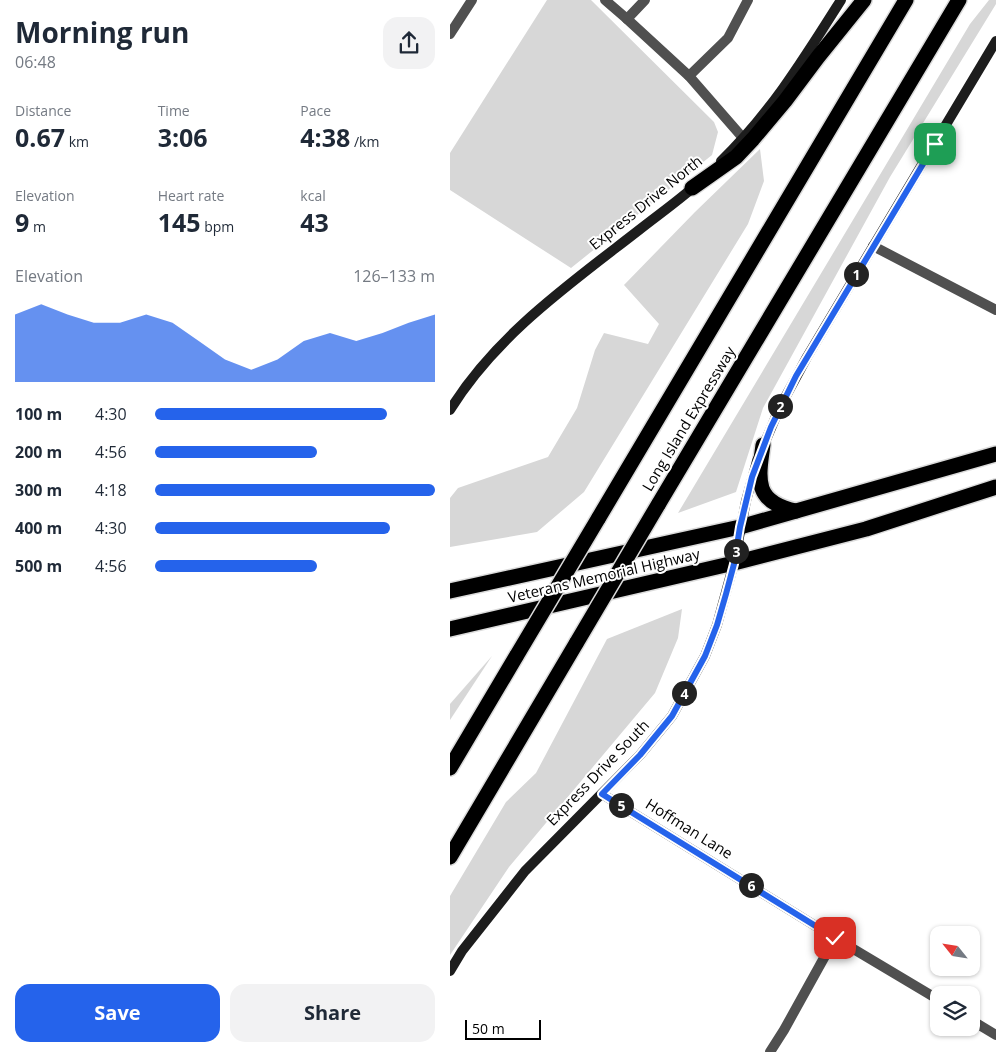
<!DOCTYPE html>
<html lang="en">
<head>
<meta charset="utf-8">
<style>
	:root { --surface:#fff; --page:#f2f2f3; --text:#1f2937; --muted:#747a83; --accent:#2563eb }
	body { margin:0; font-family:"Open Sans",sans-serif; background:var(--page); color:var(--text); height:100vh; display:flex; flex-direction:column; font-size:19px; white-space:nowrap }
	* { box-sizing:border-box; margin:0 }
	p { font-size:16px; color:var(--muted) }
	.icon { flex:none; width:28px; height:28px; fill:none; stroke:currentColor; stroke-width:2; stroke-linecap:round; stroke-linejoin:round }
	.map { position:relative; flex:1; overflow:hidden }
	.sheet { display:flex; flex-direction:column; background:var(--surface); width:450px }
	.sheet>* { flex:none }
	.needle { width:32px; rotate:300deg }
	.tools { position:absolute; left:480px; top:926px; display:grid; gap:10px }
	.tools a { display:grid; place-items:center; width:50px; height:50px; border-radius:10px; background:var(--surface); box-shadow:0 1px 4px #0004; font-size:25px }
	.scale { position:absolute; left:15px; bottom:12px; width:76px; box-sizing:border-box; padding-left:5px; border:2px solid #000; border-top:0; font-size:14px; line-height:18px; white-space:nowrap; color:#000; -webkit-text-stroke:4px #fff; paint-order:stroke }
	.pin { position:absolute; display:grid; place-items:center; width:42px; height:42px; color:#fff; margin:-21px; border-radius:10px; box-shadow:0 2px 8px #0006 }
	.km { position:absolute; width:25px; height:25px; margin:-12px; border-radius:50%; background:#222; color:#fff; font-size:14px; line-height:25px; text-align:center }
	.round { display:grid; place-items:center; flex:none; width:52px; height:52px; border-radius:15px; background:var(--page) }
	.summary { display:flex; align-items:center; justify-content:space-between; height:85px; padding:0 15px }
	h1 { font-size:28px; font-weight:700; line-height:38px }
	.stats { display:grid; grid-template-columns:repeat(3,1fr); gap:8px; height:85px; padding:5px 15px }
	.stats div { display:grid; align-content:center }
	.stats b { font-size:25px; font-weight:700 }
	.stats small { font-size:14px; font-weight:400 }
	.stats p { font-size:14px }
	.chart { height:140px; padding:10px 15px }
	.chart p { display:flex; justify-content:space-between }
	.chart svg { width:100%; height:90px; margin-top:5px; fill:var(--accent); opacity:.7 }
	.cta { display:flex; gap:10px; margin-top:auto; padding:10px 15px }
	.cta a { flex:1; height:58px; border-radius:15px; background:var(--accent); color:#fff; font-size:20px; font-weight:700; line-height:58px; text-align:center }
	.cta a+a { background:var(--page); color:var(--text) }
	ul { padding:0 15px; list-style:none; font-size:16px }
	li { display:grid; grid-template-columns:80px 60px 1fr; align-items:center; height:38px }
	li i { height:12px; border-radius:6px; background:var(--accent) }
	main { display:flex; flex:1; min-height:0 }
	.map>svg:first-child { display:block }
	.green { fill:#d7d7d7 }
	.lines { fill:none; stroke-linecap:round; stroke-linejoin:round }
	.highway-casing { stroke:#dbdbdb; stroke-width:18 }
	.street { stroke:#505050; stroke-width:10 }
	.secondary { stroke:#1d1d1d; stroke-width:10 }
	.highway { stroke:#000; stroke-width:15 }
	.highway-bridge-casing { stroke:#dbdbdb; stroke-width:18; stroke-linecap:butt }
	.highway-bridge { stroke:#000; stroke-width:15 }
	.route-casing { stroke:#fff; stroke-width:10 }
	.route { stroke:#2563eb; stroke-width:6 }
	.labels { text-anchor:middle; stroke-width:4; stroke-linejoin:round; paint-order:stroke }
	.street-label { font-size:15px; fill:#000; stroke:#fff }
</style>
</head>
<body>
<main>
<section class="sheet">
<div class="summary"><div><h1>Morning run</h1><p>06:48</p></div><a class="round"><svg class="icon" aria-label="share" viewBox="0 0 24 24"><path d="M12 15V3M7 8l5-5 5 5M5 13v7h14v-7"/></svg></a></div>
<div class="stats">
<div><p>Distance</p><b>0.67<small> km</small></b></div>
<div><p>Time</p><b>3:06</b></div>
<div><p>Pace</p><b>4:38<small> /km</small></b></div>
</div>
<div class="stats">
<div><p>Elevation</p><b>9<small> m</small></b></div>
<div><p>Heart rate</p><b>145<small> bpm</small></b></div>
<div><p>kcal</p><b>43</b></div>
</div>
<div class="chart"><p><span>Elevation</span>126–133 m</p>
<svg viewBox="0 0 160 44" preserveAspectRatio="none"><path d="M0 44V11L10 6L20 11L30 15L40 15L50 11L60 15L70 24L80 33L90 38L100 33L110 24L120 20L130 24L140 20L150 15L160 11V44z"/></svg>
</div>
<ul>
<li><b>100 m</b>4:30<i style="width:83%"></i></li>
<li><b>200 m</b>4:56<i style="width:58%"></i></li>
<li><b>300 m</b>4:18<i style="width:100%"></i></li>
<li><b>400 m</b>4:30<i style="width:84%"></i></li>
<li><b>500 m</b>4:56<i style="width:58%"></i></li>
</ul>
<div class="cta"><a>Save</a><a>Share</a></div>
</section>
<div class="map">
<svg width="546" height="1052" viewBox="0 0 546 1052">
	<rect width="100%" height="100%" fill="#fff"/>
	<g class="green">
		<polygon points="97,0 141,0 142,1 264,122 268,132 262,155 121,268 0,190 0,153"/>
		<polygon points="539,0 546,0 546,4 440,177 313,408 286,492 228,513 520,24"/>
		<polygon points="310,149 314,181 298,224 134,492 87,532 0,547 0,498 8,488 98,457 127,408 145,350 154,333 198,344 209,324 174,285 245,212"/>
		<polygon points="232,609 228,638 205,693 59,867 0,955 0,896 56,802 86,773 157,639"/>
		<polygon points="42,656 0,720 0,704"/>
	</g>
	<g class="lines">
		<g class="highway-casing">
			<g id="highway">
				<polyline points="242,188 286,157 303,139 335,101 368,57 414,0"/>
				<path d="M313,445C308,480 304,502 346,511"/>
				<polyline points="208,505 509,0"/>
				<polyline points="148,519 456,0"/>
				<polyline points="0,591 290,527 546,454"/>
				<polyline points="0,629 284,563 416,529 546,487"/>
				<polyline points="0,768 67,655"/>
				<polyline points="0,857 127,642"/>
			</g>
		</g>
		<g class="street">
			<polyline points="155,0 177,19 239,76 293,138"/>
			<polyline points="177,19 195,0"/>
			<polyline points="0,34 22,0"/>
			<polyline points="239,76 278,38 298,0"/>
			<polyline points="423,246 546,310"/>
			<polyline points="152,794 385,938 489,1000"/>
			<polyline points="521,1020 546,1035"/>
			<polyline points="320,1052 334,1030 385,938"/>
		</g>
		<g class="secondary">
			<path d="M271,161C320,114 355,57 391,0"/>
			<path d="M0,410C46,335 121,283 189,230C208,215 228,201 246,185"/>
			<polyline points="0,971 12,951 75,871 190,755 222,716 255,656 267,625 284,563 296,501 307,461 330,407 357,357 546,41"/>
		</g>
		<use href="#highway" class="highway"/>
		<g class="highway-bridge-casing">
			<g id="highway-bridge">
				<polyline points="127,642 208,505"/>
				<polyline points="67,655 148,519"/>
			</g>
		</g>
		<use href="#highway-bridge" class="highway-bridge"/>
	</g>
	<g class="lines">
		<g class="route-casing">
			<polyline id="route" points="385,938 152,794 190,755 222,716 255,656 267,625 276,594 284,564 290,527 302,477 321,427 346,376 485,144"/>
		</g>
		<use href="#route" class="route"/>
	</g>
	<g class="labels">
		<g class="street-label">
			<text transform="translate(196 203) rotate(-39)" y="5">Express Drive North</text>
			<text transform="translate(239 419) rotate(-59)" y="5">Long Island Expressway</text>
			<text transform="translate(154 576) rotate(-13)" y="5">Veterans Memorial Highway</text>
			<text transform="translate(148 773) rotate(-46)" y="5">Express Drive South</text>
			<text transform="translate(239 829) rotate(32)" y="5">Hoffman Lane</text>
		</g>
	</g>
</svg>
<div class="tools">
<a><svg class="needle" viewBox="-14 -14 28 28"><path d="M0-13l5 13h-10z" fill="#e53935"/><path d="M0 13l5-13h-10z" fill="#747a83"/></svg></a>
<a><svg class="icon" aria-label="layers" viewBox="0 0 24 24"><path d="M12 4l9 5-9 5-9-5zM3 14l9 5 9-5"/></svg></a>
</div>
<div class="scale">50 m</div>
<div class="pin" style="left:485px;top:144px;background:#1e9e55"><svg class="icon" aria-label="arrive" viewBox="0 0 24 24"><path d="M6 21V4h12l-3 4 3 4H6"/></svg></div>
<div class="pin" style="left:385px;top:938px;background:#d93025"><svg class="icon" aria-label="check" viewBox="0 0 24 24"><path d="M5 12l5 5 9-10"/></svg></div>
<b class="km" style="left:406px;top:274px">1</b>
<b class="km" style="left:330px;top:406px">2</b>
<b class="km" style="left:286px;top:551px">3</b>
<b class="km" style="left:234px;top:693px">4</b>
<b class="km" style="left:171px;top:805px">5</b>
<b class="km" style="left:301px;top:885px">6</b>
</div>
</main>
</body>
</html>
